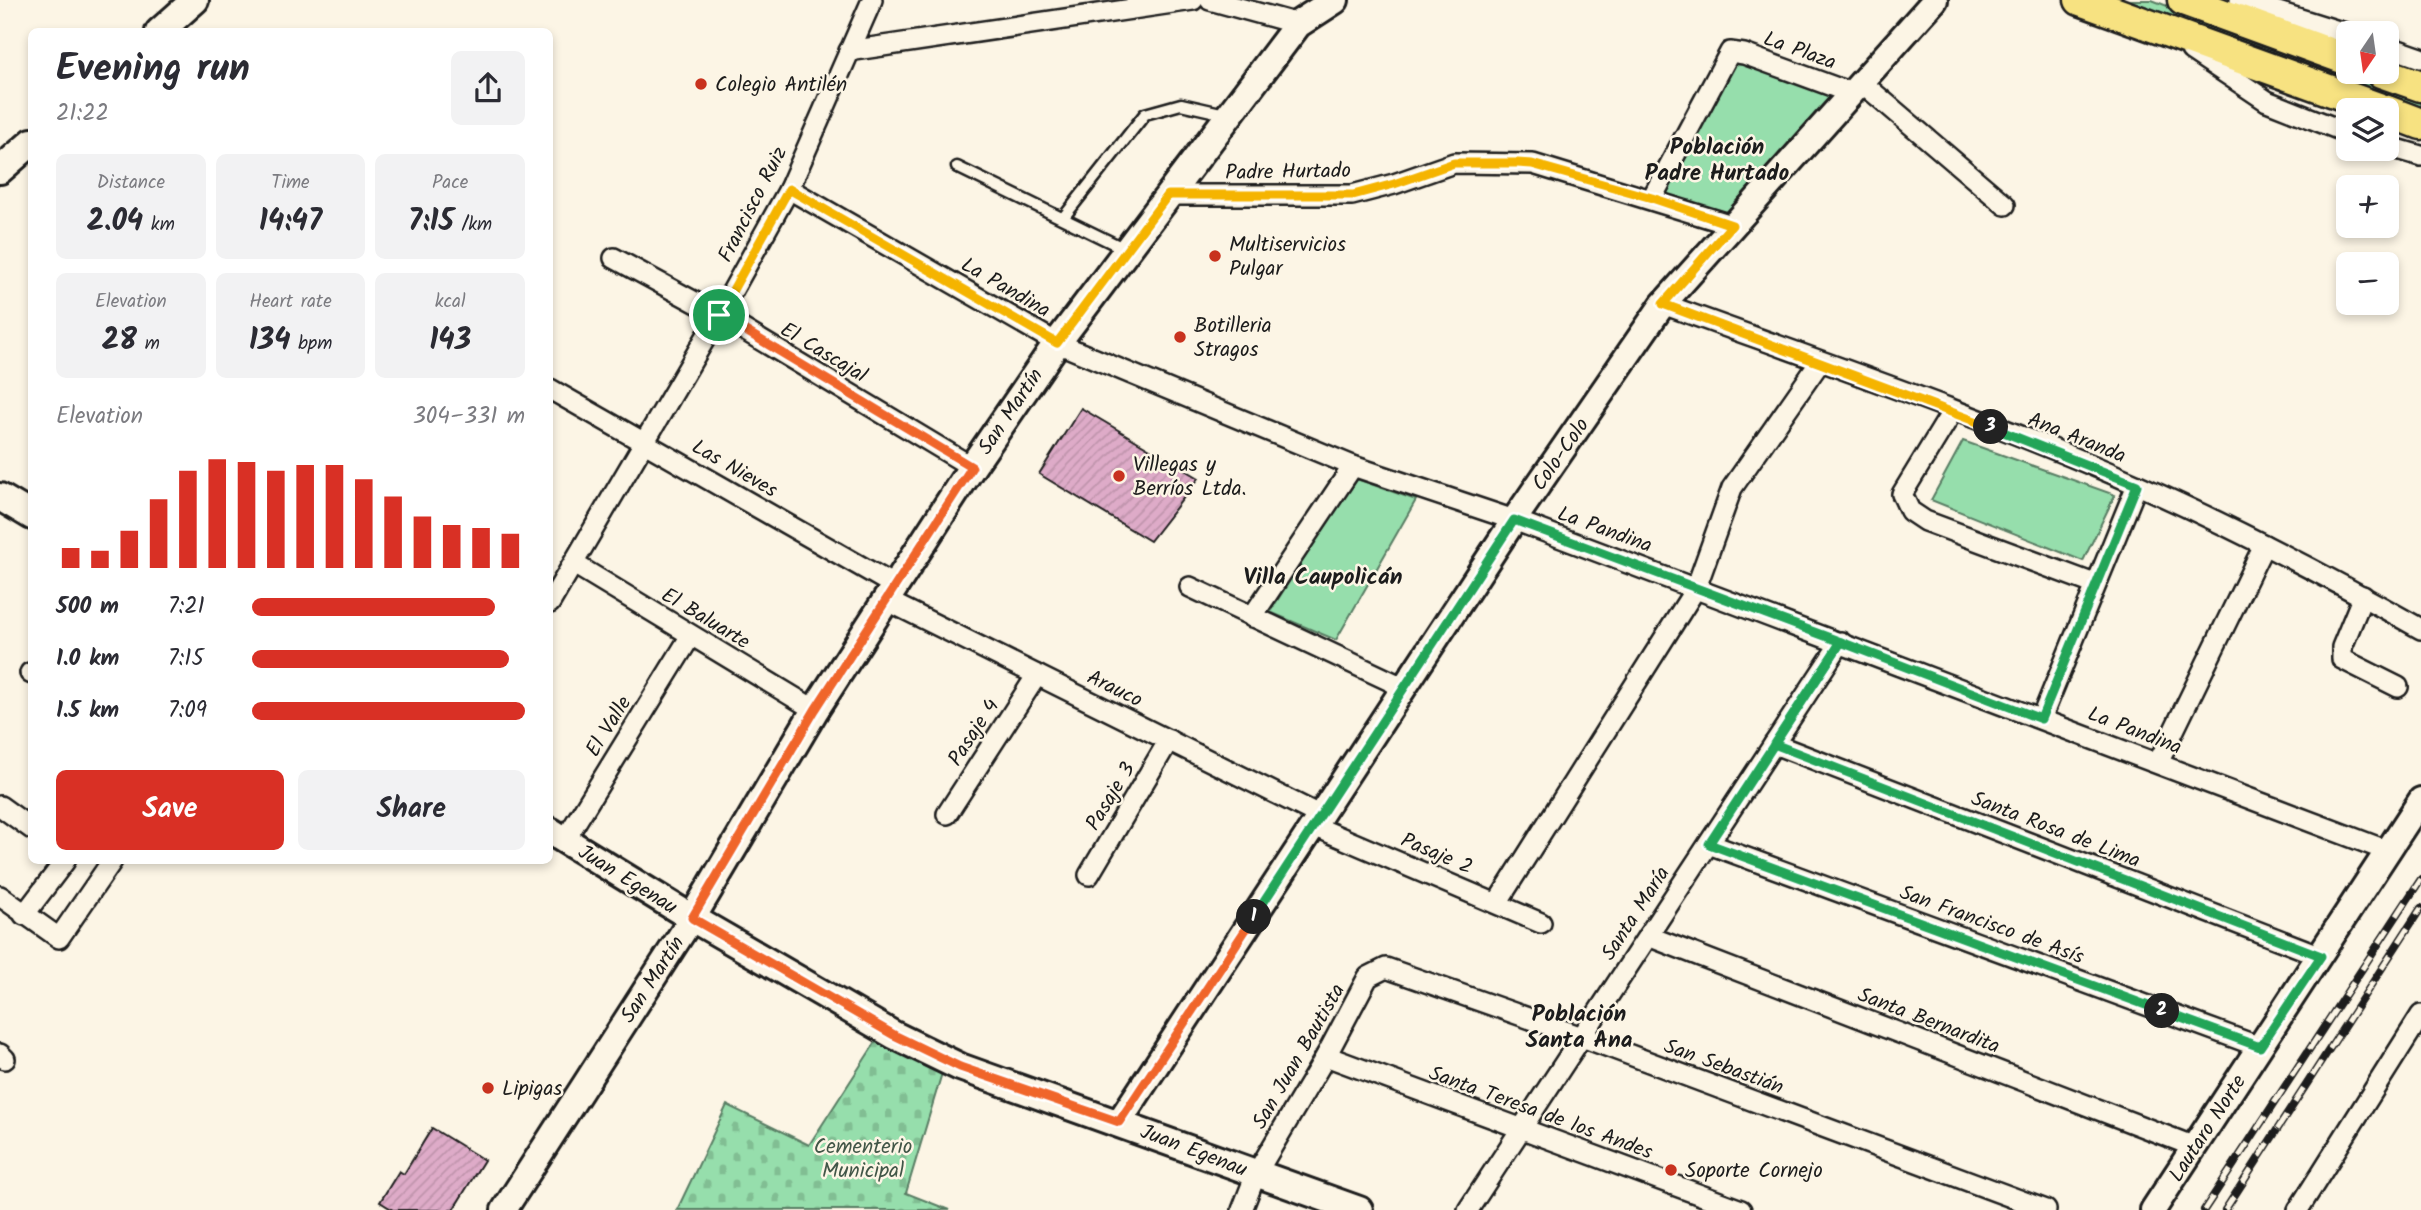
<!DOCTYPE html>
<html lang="en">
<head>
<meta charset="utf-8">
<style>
	:root { --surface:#fff; --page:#f2f2f3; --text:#2b2b33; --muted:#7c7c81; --accent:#d93025 }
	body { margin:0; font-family:Kalam,sans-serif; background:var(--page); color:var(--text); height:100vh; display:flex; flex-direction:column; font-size:26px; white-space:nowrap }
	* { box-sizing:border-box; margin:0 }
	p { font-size:23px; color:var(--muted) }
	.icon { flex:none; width:38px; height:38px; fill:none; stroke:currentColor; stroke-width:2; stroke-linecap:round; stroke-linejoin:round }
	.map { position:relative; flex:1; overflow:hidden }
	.sheet { position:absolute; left:28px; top:28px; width:525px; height:836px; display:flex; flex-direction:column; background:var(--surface); border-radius:10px; box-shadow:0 4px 10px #0003 }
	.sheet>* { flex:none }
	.needle { width:46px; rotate:193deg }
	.tools { position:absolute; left:2336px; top:21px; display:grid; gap:14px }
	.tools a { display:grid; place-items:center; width:63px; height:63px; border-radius:10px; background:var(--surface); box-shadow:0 4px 10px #0003; font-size:35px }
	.pin { position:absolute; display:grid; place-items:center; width:60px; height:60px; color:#fff; margin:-30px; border:4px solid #fff; border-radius:50%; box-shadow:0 2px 7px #0007 }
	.km { position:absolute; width:35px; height:35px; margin:-18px; border-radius:50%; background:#222; color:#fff; font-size:19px; line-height:35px; text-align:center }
	.round { display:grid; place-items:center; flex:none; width:74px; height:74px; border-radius:10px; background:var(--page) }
	.head { display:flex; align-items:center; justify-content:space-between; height:119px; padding:0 28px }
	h1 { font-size:38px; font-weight:600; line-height:52px }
	.metrics { display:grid; grid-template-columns:repeat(3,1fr); gap:10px; height:119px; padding:7px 28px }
	.metrics div { display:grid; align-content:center; border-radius:10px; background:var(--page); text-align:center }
	.metrics b { font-size:30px; font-weight:600 }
	.metrics small { font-size:19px; font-weight:400 }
	.metrics p { font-size:19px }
	.chart { height:196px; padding:14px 28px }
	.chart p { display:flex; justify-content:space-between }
	.chart svg { width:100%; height:126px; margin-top:7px; stroke:var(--accent); stroke-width:6 }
	.primary-button { display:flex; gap:14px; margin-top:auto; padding:14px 28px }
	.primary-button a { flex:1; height:80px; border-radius:10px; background:var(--accent); color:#fff; font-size:28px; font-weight:600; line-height:80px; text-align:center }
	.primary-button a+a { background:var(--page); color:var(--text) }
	ul { padding:0 28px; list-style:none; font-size:23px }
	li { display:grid; grid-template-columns:112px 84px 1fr; align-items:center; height:52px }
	li i { height:18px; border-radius:9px; background:var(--accent) }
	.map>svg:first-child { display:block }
	.grass { fill:#96deac; stroke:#597d64; stroke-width:2 }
	.cemetery { fill:url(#cemetery-stones); stroke:#597d64; stroke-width:2 }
	.building { fill:url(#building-hatch); stroke:#1c1c1c; stroke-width:2 }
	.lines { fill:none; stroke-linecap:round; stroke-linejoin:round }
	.service-casing { stroke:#1c1c1c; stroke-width:15 }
	.minor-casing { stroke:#1c1c1c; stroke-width:24 }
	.tertiary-casing { stroke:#1c1c1c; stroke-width:30 }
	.secondary-casing { stroke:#1c1c1c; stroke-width:32 }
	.primary-casing { stroke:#1c1c1c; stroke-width:35 }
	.service { stroke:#fcf5e5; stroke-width:10 }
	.minor { stroke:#fcf5e5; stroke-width:19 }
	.tertiary { stroke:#fcf5e5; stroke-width:24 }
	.secondary { stroke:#fcf5e5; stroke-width:26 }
	.primary { stroke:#f7e281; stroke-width:30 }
	.rail-casing { stroke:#1c1c1c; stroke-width:8 }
	.rail { stroke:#fcf5e5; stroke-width:5; stroke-dasharray:16; stroke-linecap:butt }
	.split-1-casing { stroke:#fff; stroke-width:14 }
	.split-2-casing { stroke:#fff; stroke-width:14 }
	.split-3-casing { stroke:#fff; stroke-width:14 }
	.split-4-casing { stroke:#fff; stroke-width:14 }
	.split-1 { stroke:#f0652b; stroke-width:9 }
	.split-2 { stroke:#22a559; stroke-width:9 }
	.split-3 { stroke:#22a559; stroke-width:9 }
	.split-4 { stroke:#f5b400; stroke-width:9 }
	.poi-dot { fill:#c8321e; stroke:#fcf5e5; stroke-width:2.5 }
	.labels { text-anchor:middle; stroke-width:5; stroke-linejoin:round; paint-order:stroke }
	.street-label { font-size:21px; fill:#1c1c1c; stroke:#fcf5e5 }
	.poi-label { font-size:21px; fill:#1c1c1c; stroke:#fcf5e5; text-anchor:start }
	.park-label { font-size:21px; fill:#415647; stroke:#fcf5e5 }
	.neighbourhood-label { font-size:23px; font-weight:bold; fill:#1c1c1c; stroke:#fcf5e5 }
</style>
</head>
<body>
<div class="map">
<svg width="2421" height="1210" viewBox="0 0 2421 1210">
	<defs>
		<pattern id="cemetery-stones" width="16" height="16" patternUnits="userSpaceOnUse" patternTransform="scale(1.75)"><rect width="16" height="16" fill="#96deac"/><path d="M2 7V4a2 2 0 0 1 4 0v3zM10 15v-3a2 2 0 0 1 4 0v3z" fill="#81be93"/></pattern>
		<pattern id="building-hatch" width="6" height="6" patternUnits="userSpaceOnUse" patternTransform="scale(1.75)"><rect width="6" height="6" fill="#deabc8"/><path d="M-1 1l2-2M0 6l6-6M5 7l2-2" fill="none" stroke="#be93ab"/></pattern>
	</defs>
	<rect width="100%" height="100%" fill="#fcf5e5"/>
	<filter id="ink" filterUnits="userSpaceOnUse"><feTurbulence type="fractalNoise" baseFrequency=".0143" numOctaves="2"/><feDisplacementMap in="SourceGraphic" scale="14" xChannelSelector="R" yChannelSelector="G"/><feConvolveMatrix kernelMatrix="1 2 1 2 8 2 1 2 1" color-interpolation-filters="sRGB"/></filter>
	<g filter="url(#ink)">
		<g class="grass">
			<polygon points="2108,0 2152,0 2337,72 2421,100 2421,116"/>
			<polygon points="1734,58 1863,101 1735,221 1661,197"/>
			<polygon points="1963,441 2115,495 2083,561 1931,500"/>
			<polygon points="1354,478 1416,500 1336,640 1270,612"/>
		</g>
		<polygon class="cemetery" points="877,1040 942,1073 906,1193 949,1210 677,1210 727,1105 809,1145"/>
		<g class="building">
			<polygon points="1081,408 1199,478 1150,541 1039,474"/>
			<polygon points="432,1128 484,1160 453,1210 393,1210 380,1202 399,1171 404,1174"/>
		</g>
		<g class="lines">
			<g class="service-casing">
				<g id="service">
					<polyline points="957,167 1127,250"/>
					<polyline points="1063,218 1145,114 1181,104 1225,114"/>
				</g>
			</g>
			<g class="minor-casing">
				<g id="minor">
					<polyline points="1210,0 1298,24"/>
					<polyline points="2240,0 2348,34"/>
					<polyline points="2387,46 2421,58"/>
					<polyline points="2191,50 2267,101 2348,133"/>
					<polyline points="849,51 1193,0"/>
					<polyline points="1861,82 2005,205"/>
					<polyline points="2387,146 2421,156"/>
					<polyline points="789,189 1057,343 1353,466 1514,520 2388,851"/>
					<polyline points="1168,195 1352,195 1394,184 1454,163 1533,164 1732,225"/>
					<polyline points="1652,198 1730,52 1744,54 1851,93"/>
					<polyline points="614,258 719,315 972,467"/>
					<path d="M1663,304C1822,362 1984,417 2138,485C2235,528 2329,577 2421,629"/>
					<polyline points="550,389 897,587"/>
					<polyline points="1952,412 1902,494 1910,511 1925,521 2094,584"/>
					<polyline points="574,564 815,710"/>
					<polyline points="1190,587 1405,688"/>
					<polyline points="2363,596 2342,647 2342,659 2398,687"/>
					<polyline points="888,601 1321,816"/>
					<polyline points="550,603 719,315 789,189 872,0"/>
					<polyline points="1252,617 1353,466"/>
					<polyline points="30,673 32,674"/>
					<polyline points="2041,719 2137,485"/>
					<polyline points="1774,744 2321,956"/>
					<polyline points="2158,763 2264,545"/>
					<polyline points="0,806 32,829"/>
					<polyline points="947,814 1037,675"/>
					<polyline points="1314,826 1541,923"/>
					<polyline points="565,840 690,637"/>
					<polyline points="1709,844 2260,1047"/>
					<polyline points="1089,875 1169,740"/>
					<polyline points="0,896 59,938 112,861"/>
					<polyline points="1497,903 1696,588 1732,488 1820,362"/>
					<polyline points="24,915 65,861"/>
					<polyline points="1648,936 2195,1147"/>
					<polyline points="0,1054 5,1059"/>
					<polyline points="1326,1056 1741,1210"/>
					<polyline points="1242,1210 1256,1174 1326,1056 1368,977 1386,968 1582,1037 2046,1210"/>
					<polyline points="1468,1210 1841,642"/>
					<polyline points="2298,1210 2421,1015"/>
				</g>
			</g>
			<g class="tertiary-casing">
				<g id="tertiary">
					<polyline points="1119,1122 1514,520 1663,304 1935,0"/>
					<polyline points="504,1210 692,918"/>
					<polyline points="2153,1210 2421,800"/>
				</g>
			</g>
			<g class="secondary-casing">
				<g id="secondary">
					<polyline points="159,32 195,0"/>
					<polyline points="0,170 32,142"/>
					<polyline points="0,497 32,516"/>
					<polyline points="550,831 692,918 894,1035 960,1067 1359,1210"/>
					<polyline points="692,918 815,710 972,467 1057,343 1298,24 1335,0"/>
				</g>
			</g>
			<g class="primary-casing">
				<g id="primary">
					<polyline points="2080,0 2384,110"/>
					<polyline points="2183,0 2348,60"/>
					<polyline points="2381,72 2421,86"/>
					<polyline points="2387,111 2421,124"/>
				</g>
			</g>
			<use href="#service" class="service"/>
			<use href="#minor" class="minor"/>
			<use href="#tertiary" class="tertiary"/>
			<use href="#secondary" class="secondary"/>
			<use href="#primary" class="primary"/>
			<g class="rail-casing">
				<g id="rail">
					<polyline points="2204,1210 2421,879"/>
					<polyline points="2225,1210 2421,908"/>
				</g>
			</g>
			<use href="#rail" class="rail"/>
		</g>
	</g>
	<g class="lines" filter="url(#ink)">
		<g class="split-1-casing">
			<polyline id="split-1" points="719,315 972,467 815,710 692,918 894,1035 960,1067 1119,1122 1254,917"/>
		</g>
		<g class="split-2-casing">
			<polyline id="split-2" points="1254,917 1514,520 1841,642 1709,844 2162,1011"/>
		</g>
		<g class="split-3-casing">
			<polyline id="split-3" points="1991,427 2137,485 2041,719 1841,642 1774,744 2321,956 2260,1047 2162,1011"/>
		</g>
		<g class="split-4-casing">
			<polyline id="split-4" points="719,315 789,189 1057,343 1168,195 1353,195 1394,184 1454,163 1517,163 1532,164 1652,198 1732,225 1663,304 1991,427"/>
		</g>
		<use href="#split-1" class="split-1"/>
		<use href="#split-2" class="split-2"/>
		<use href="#split-3" class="split-3"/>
		<use href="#split-4" class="split-4"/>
	</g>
	<g class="poi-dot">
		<circle cx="701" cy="84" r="7"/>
		<circle cx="1215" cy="256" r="7"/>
		<circle cx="1180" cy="337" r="7"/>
		<circle cx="1119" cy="476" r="7"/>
		<circle cx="488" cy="1088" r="7"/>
		<circle cx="1671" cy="1170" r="7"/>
	</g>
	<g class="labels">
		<g class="street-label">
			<text transform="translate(1800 50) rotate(20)" y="7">La Plaza</text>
			<text transform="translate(1288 171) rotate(-1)" y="7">Padre Hurtado</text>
			<text transform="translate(752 204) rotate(-63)" y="7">Francisco Ruiz</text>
			<text transform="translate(1006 287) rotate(30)" y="7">La Pandina</text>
			<text transform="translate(824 352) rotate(31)" y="7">El Cascajal</text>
			<text transform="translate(1010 411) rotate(-56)" y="7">San Martín</text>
			<text transform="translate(2077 437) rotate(22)" y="7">Ana Aranda</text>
			<text transform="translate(1560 454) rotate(-55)" y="7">Colo-Colo</text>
			<text transform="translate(735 468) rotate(30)" y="7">Las Nieves</text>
			<text transform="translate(1605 529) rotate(20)" y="7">La Pandina</text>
			<text transform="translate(706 618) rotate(31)" y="7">El Baluarte</text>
			<text transform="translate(1115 688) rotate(26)" y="7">Arauco</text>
			<text transform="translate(608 726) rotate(-58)" y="7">El Valle</text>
			<text transform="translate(2135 730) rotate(21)" y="7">La Pandina</text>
			<text transform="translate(973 732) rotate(-57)" y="7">Pasaje 4</text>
			<text transform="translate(1110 796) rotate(-59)" y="7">Pasaje 3</text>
			<text transform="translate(2056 829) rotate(21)" y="7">Santa Rosa de Lima</text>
			<text transform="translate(1437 853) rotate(23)" y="7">Pasaje 2</text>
			<text transform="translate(628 879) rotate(32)" y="7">Juan Egenau</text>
			<text transform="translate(1635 913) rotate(-57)" y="7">Santa María</text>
			<text transform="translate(1992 924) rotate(20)" y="7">San Francisco de Asís</text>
			<text transform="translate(652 979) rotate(-57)" y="7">San Martín</text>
			<text transform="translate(1929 1020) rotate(21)" y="7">Santa Bernardita</text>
			<text transform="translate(1298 1056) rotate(-60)" y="7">San Juan Bautista</text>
			<text transform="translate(1724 1066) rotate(20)" y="7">San Sebastián</text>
			<text transform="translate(1541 1112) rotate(20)" y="7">Santa Teresa de los Andes</text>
			<text transform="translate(2207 1128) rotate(-57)" y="7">Lautaro Norte</text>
			<text transform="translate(1194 1150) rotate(21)" y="7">Juan Egenau</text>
		</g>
		<g class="poi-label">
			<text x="715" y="91">Colegio Antilén</text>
			<text x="1229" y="251">Multiservicios<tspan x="1229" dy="24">Pulgar</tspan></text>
			<text x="1194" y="332">Botilleria<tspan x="1194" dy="24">Stragos</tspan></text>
			<text x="1133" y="471">Villegas y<tspan x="1133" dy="24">Berríos Ltda.</tspan></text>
			<text x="502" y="1095">Lipigas</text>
			<text x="1685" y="1177">Soporte Cornejo</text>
		</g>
		<g class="park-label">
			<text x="863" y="1153">Cementerio<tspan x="863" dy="24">Municipal</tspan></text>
		</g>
		<g class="neighbourhood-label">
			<text x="1717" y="154">Población<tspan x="1717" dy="26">Padre Hurtado</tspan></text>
			<text x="1323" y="584">Villa Caupolicán</text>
			<text x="1579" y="1021">Población<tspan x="1579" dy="26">Santa Ana</tspan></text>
		</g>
	</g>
</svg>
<div class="tools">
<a><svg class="needle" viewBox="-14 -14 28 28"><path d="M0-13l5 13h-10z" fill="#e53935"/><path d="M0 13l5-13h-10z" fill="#7c7c81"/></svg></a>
<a><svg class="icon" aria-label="layers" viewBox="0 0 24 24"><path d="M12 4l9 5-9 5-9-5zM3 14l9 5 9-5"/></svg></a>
<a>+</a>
<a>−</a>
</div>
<div class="pin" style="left:719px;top:315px;background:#1e9e55"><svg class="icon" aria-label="arrive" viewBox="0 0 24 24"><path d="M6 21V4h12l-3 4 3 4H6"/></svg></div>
<b class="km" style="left:1254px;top:917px">1</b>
<b class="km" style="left:2162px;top:1011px">2</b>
<b class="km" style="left:1991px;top:427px">3</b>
<section class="sheet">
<div class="head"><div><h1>Evening run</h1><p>21:22</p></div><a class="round"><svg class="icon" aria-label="share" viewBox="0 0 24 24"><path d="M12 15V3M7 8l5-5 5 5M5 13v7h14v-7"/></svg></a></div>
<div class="metrics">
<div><p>Distance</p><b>2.04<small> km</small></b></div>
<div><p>Time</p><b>14:47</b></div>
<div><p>Pace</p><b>7:15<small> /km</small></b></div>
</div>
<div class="metrics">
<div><p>Elevation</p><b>28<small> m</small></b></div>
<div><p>Heart rate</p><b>134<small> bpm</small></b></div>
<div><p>kcal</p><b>143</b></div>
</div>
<div class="chart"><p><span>Elevation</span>304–331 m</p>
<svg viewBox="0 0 160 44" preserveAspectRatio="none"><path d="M5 44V37M15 44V38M25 44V31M35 44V20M45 44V10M55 44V6M65 44V7M75 44V10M85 44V8M95 44V8M105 44V13M115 44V19M125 44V26M135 44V29M145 44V30M155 44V32"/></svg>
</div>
<ul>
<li><b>500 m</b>7:21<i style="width:89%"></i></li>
<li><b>1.0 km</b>7:15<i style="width:94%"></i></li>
<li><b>1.5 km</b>7:09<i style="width:100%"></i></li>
</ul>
<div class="primary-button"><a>Save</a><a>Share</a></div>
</section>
</div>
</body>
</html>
